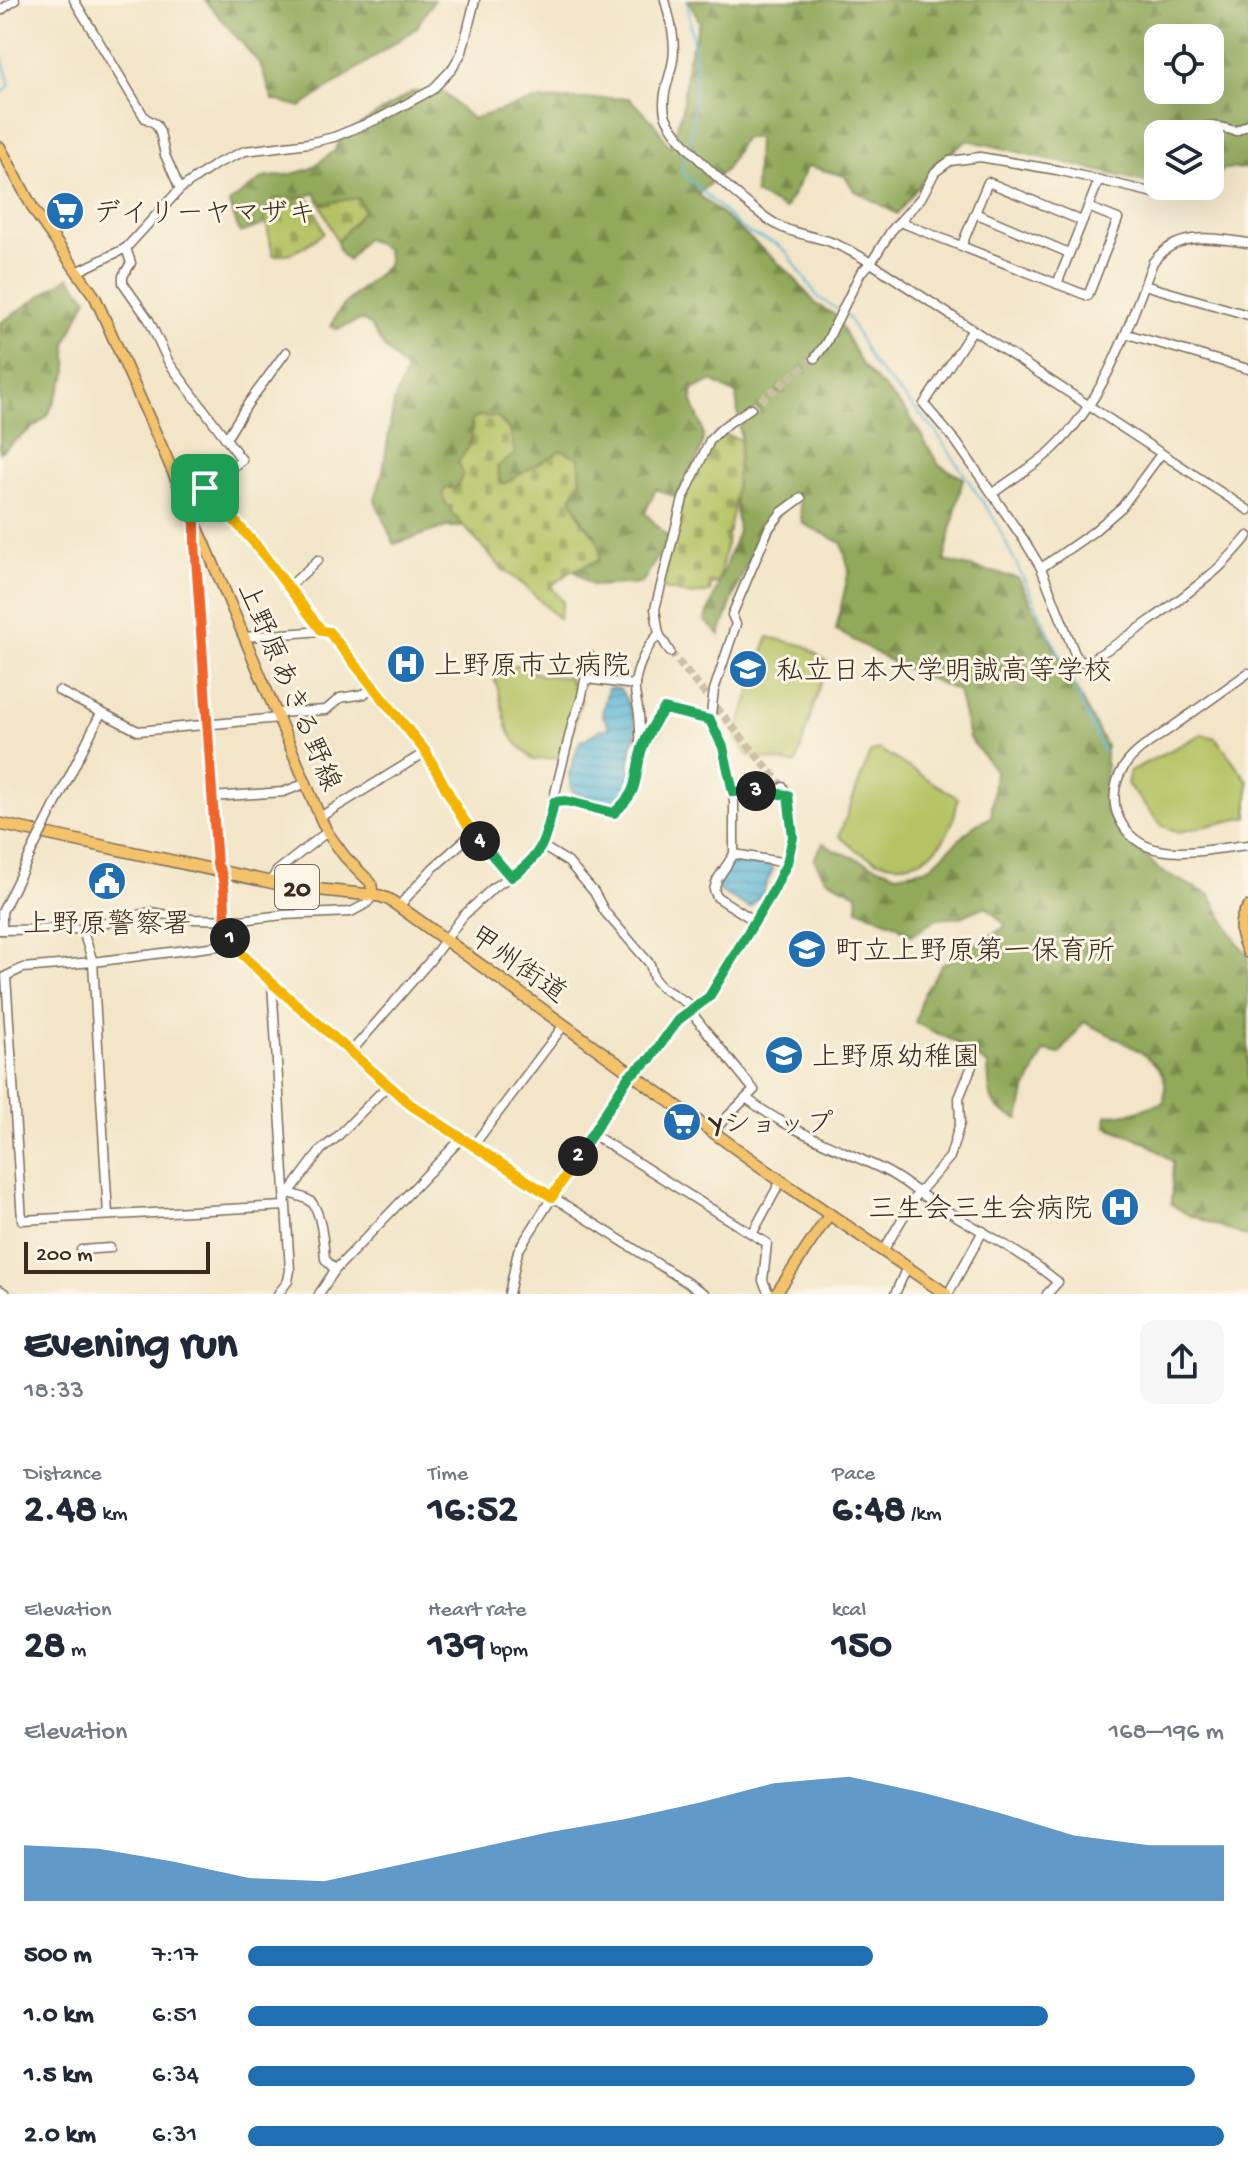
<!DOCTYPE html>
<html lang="en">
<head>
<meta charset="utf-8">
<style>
	:root { --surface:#fff; --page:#f6f6f7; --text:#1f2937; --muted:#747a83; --accent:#1f6fb2 }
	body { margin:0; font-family:"Gochi Hand","Klee One",sans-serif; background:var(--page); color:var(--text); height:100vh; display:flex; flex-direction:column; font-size:30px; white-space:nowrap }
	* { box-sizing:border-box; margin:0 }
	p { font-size:26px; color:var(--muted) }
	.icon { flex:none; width:44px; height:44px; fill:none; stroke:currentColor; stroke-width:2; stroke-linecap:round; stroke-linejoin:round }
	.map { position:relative; height:1294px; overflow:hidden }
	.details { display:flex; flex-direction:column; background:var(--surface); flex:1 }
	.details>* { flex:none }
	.buttons { position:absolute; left:1144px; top:24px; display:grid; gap:16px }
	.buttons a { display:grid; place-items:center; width:80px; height:80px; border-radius:16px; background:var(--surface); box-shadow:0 8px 32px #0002; font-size:40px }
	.scale { position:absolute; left:24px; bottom:20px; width:186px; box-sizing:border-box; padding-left:8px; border:4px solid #3b2a1e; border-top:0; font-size:22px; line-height:28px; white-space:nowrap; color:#3b2a1e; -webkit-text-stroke:6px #fcf5e5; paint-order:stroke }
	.pin { position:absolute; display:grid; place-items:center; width:68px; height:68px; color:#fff; margin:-34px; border-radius:16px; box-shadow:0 4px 12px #0006 }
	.km { position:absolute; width:40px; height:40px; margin:-20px; border-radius:50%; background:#222; color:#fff; font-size:22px; line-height:40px; text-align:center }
	.round { display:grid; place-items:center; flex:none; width:84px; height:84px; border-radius:16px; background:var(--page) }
	.headline { display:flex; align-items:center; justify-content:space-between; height:136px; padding:0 24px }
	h1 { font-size:44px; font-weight:700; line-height:60px }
	.figures { display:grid; grid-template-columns:repeat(3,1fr); gap:12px; height:136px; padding:8px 24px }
	.figures div { display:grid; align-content:center }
	.figures b { font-size:40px; font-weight:700 }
	.figures small { font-size:22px; font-weight:400 }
	.figures p { font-size:22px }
	.chart { height:224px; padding:16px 24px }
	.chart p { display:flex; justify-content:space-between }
	.chart svg { width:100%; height:144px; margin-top:8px; fill:var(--accent); opacity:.7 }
	ul { padding:0 24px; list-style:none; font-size:26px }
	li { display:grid; grid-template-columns:128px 96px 1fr; align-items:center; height:60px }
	li i { height:20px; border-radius:10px; background:var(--accent) }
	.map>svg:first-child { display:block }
	.forest { fill:url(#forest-firs); stroke:#666a3c; stroke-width:2; fill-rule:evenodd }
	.cemetery { fill:url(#cemetery-stones); stroke:#787642; stroke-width:2 }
	.garden { fill:#b5c365; stroke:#787642; stroke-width:2 }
	.water { fill:url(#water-rules); stroke:#4a707a; stroke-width:2 }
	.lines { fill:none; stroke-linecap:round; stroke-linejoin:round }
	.stream { stroke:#59b5d7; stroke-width:2 }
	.minor-tunnel { stroke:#cdc0a6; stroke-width:8; stroke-dasharray:8 4; stroke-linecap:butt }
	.minor-casing { stroke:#7b6b5a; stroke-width:11 }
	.major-casing { stroke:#7b6b5a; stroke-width:13 }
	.highway-casing { stroke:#7b6b5a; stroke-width:14 }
	.minor { stroke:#fff; stroke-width:8 }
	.major { stroke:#f3c26a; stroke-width:10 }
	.highway { stroke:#f3c26a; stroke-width:11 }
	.minor-bridge-casing { stroke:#7b6b5a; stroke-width:11; stroke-linecap:butt }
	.minor-bridge { stroke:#fff; stroke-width:8 }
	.split-1-casing { stroke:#fff; stroke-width:16 }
	.split-2-casing { stroke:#fff; stroke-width:16 }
	.split-3-casing { stroke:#fff; stroke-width:16 }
	.split-4-casing { stroke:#fff; stroke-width:16 }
	.split-5-casing { stroke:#fff; stroke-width:16 }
	.split-1 { stroke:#f0652b; stroke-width:10 }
	.split-2 { stroke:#f5b400; stroke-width:10 }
	.split-3 { stroke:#22a559; stroke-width:10 }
	.split-4 { stroke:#22a559; stroke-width:10 }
	.split-5 { stroke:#f5b400; stroke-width:10 }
	.labels { text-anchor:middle; stroke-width:6; stroke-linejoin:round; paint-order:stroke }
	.shield { fill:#fcf5e5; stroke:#75675a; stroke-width:2 }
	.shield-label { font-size:26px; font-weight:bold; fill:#3b2a1e }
	.poi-label { font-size:28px; fill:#3b2a1e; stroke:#fcf5e5; text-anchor:start }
	.street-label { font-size:28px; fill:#3b2a1e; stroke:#fcf5e5 }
</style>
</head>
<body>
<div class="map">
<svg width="1248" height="1294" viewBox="0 0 1248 1294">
	<defs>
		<pattern id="forest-firs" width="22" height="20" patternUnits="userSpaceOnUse" patternTransform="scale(2)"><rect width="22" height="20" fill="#90a95a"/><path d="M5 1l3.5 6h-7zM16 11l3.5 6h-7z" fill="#778a4a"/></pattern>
		<pattern id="cemetery-stones" width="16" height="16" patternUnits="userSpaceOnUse" patternTransform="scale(2)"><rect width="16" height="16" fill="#b5c365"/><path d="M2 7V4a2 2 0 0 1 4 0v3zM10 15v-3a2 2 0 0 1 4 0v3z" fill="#949f53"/></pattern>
		<pattern id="water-rules" width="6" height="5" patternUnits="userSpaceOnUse" patternTransform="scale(2)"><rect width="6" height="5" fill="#59b5d7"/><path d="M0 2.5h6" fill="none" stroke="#4b93ae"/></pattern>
	</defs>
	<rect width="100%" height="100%" fill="#fcf5e5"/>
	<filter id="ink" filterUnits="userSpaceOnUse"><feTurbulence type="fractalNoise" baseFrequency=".0125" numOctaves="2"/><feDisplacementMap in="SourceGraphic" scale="16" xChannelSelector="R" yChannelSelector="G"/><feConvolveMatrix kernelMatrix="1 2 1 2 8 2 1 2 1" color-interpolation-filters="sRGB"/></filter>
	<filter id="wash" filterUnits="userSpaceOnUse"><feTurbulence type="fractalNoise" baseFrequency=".006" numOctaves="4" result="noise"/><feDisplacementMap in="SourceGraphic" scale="32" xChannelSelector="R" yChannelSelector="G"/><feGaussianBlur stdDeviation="1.8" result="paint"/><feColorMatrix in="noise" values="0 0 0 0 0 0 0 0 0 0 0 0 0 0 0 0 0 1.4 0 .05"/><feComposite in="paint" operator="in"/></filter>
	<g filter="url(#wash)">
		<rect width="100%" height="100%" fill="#f2e5c8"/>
		<g class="forest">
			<polygon points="205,0 434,0 415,29 301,107 273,100 260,64"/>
			<path d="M688,0H1248V168L1223,169L1203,196L1163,186H1210V134H1158V185L968,140L937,163L897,214L854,190L845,176L808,166L785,209L755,194L757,138H743L726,169L698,194L789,272L816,304L835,315L862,365L908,413L939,465L963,478L944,561L1018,578L1106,746L1105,811L1159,870L1210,895L1238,944L1248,954V1237L1187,1214L1171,1204L1173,1162L1147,1143L1106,1126L1107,1115L1128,1114L1164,1102C1164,1096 1166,1089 1165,1083C1162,1055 1106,1034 1084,1022L1060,1054L1044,1051L1025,1092L1019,1119C987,1110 990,1094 988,1065L952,1040L915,1023L923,995L942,965L1006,926L986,906L961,917L937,919L912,935L894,924L858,909L857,894L825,878L814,859L823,843L834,850L897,874L929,868L975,825L991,817L995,770L969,738L958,691L894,663L836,630L849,570L842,543L802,523L798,494C756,532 737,583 720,635L705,621L738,531L734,491L741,440L736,394L712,381L693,390C689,408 701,416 703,433C705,452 686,481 676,497L656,489L645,513L669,538L642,583L593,586L573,570L599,561L595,535L584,523L571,498L581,479L562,451L504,484L500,483L497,467L510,431L498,417L478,416L464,475L456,488L451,512L466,527H446L394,544L375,500L383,471L394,402L406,371L383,346L370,325L361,320L338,329L331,327C339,300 372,284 389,263L386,249L365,238L348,260L340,253L337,242L363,211L358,198L321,204L315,193L295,200L274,199L263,225L240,233L229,203L263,178L292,174L310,169L334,151L342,136L412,92L442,91L472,119L535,100L629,98L653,122L670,147L682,111L687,62L700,22ZM1158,38H1210V90H1158Z"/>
			<polygon points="69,277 87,298 66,343 68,371 47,417 0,452 0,323"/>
		</g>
		<g class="cemetery">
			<path d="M304,197L313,203L324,233C307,244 294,257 273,255L265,216L274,199Z"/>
			<polygon points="358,198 363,211 337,242 321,204"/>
			<path d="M478,416L497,417L510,431L515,454L497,467L500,483L504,484L562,450L579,458L581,479L571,498C576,506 578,516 584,523C595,539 602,538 599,560L573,570L551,586L563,602L559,619L524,585L502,569L451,512L452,506H447L442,495L446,488H456L463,475L458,461C471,448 473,438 472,420Z"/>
			<polygon points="717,432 741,440 733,511 718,584 711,583 710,592 692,595 660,588 683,499"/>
		</g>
		<g class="garden">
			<polygon points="768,637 806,646 827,662 796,764 749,756 735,739"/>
			<path d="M516,665L543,676L568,677L581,700L565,757L534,760C524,751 512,741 508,729C502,711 501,693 493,676Z"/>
			<polygon points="1202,734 1216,738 1248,781 1248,817 1179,832 1162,826 1127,784 1130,771"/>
			<path d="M879,749L958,798C949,870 889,884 839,836L870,753Z"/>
		</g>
		<g class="water">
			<path d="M608,688L620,689C628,701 637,724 635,738C634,742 631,746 631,750C627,776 636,781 617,805L605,807L571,790L569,774L579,743L599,730L610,728L602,714Z"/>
			<polygon points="735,858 763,860 773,869 762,894 750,908 718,890 719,874"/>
		</g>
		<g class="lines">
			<g class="stream">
				<path d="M687,0C695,47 700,94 689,141"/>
				<polyline points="0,50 10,85 0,95"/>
				<polyline points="686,151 681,171 739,226 751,234 777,244 787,253 818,297 838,310"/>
				<polyline points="844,313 848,317 873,364 933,428 995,520 1054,642 1104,753"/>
			</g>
		</g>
	</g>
	<g filter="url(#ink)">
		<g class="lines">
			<g class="minor-tunnel">
				<polyline points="751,408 815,358"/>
				<polyline points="670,652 783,787"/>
			</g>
			<g class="minor-casing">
				<g id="minor">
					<polyline points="74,0 145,118 156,124 160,132 165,155 180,189"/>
					<path d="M665,0C670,20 676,40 673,60C670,78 661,95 665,114C672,140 755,215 781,227C796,234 813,236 828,241C844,247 857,254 871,263L1248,510"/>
					<polyline points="0,11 15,0"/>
					<path d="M1195,134C1209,120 1220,128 1236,131L1248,125"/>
					<polyline points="975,213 1069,253"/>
					<polyline points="900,222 1088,296 1118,219 1088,207"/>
					<polyline points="961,247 988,182 1082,221"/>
					<polyline points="126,248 131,263 123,276 123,283 149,320 169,363 242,460 187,502"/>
					<polyline points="79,271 126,248 180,189 216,164 245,151 309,143 334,137 378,119 432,90 452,69 462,52 475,0"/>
					<polyline points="1057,284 1099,180"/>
					<polyline points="1144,285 1248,315"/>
					<path d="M972,331L924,404L957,443L1024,540L1041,568L1075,654L1081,662C1098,662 1191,591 1209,576C1224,565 1236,550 1248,536"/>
					<polyline points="1127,334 1248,369"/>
					<polyline points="815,358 826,343 861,272 871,263 891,231 921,198 935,172 950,161 980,157 1057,170 1158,194 1171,191 1177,186"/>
					<polyline points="226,439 247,405 286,352"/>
					<polyline points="205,488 256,545 322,631 329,632 426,752 461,816 511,877"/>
					<path d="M993,493C1012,479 1034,466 1052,450C1105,400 1128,328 1153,262C1178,230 1212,238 1248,243"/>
					<polyline points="195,523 217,865 222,871 225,919 233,944 267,978 350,1053 427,1117 705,1294"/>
					<polyline points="1041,568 1093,532 1122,507 1161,454"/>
					<polyline points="289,587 318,560"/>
					<polyline points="244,637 322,631"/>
					<polyline points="670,652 659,634 655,609 683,499 710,440 723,427 751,408"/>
					<path d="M1248,673C1221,692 1195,711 1168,730C1154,740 1136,750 1126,764C1115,778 1111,799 1118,816C1140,869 1203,849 1248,845"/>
					<polyline points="587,679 635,685"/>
					<polyline points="59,691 138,731 279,718"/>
					<polyline points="277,713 326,710 340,698 364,694 374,686"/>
					<polyline points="641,753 664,709 710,720"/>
					<polyline points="733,792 759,791 788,795"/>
					<polyline points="212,797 283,792 307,783"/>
					<path d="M554,802L566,801L614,813C644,786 642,754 639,715C638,705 634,694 635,684C637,668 647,645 659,634"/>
					<polyline points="320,817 426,752"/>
					<polyline points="47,821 101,713"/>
					<polyline points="542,846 568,862 594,892 605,912 650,964 654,979 661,987 695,1008"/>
					<polyline points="734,854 787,863"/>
					<polyline points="270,882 277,871 327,832"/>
					<polyline points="399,906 433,868 474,832"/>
					<polyline points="755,921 717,897 714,890 717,880 734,854 734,802 729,768 723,747 710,720 711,714 714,690 736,624 732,615 769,528 782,512 801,498"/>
					<polyline points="82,929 93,962 108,1215"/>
					<polyline points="0,930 82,929 150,912 192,919 241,920 283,915 351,912 366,904 373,896"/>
					<polyline points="2,930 2,912 34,847"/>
					<polyline points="233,944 93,962 23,968 6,976 22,1220 285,1206"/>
					<polyline points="272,983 290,1270 288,1281 278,1294"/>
					<polyline points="690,1011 754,1090 713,1131"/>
					<polyline points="350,1053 429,962 463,916 494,887 526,867 542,846 573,721 581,700 590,656"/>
					<path d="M746,1098C787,1130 836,1147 882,1169C899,1177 913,1189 928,1199C972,1227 1018,1249 1058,1282L1047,1294"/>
					<path d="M592,1134C650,1170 708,1208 767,1243L763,1281L769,1294"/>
					<polyline points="473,1146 564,1025"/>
					<path d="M291,1193C296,1196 305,1197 310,1201C321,1209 324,1245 325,1259L335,1270L319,1294"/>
					<polyline points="284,1200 321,1150 336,1138 388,1085"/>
					<polyline points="752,1234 781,1181"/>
					<polyline points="81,1250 110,1248"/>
					<polyline points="883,1251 916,1196 950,1157 960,1123 959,1098 972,1066"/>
					<polyline points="335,1270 461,1139"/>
					<polyline points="0,1290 6,1294"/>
					<polyline points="509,1294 518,1251 625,1083 632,1073 650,1059 678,1020 709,997 772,893 787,863 793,837 791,809 783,787"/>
					<polyline points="895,1294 907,1267"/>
					<polyline points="948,1294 983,1231"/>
				</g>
			</g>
			<g class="major-casing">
				<g id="major">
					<polyline points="0,147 35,212 95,297 205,544 320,817 327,832 345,857 371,883 373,896"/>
					<path d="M1248,907C1236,922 1240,936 1248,953"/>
					<polyline points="776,1294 829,1215"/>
				</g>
			</g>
			<g class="highway-casing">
				<polyline id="highway" points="0,824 293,887 380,896 390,900 781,1181 946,1294"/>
			</g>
			<use href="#minor" class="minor"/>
			<use href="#major" class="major"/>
			<use href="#highway" class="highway"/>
			<g class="minor-bridge-casing">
				<polyline id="minor-bridge" points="34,847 47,821"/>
			</g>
			<use href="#minor-bridge" class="minor-bridge"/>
		</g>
	</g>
	<g class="lines" filter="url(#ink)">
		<g class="split-1-casing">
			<path id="split-1" d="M205,488L187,502L195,523V543L217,865C230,881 220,916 230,938"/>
		</g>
		<g class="split-2-casing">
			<polyline id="split-2" points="230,938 243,955 272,983 411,1105 552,1197 578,1156"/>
		</g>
		<g class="split-3-casing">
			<polyline id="split-3" points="578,1156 629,1076 650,1059 678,1020 709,997 772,893 787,863 793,837 788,795 756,791"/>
		</g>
		<g class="split-4-casing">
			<path id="split-4" d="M480,841L511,877C543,856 546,838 554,802L566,801L614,813C638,791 634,785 640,756C643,741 655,721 664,709L710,720L723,747L733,792L756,791"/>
		</g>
		<g class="split-5-casing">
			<polyline id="split-5" points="205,488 256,545 322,631 329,632 426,752 461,816 480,841"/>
		</g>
		<use href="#split-1" class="split-1"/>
		<use href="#split-2" class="split-2"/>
		<use href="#split-3" class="split-3"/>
		<use href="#split-4" class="split-4"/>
		<use href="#split-5" class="split-5"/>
	</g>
	<defs>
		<g id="supermarket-disc" transform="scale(2)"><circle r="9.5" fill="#1f6fb2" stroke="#fcf5e5"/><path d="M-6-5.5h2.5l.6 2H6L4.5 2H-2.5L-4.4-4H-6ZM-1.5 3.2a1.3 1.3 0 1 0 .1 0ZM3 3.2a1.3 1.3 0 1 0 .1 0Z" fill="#fff"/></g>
		<g id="hospital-disc" transform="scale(2)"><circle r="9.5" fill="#1f6fb2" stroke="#fcf5e5"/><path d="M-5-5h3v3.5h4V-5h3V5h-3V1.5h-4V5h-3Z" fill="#fff"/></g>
		<g id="school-disc" transform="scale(2)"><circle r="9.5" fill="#1f6fb2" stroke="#fcf5e5"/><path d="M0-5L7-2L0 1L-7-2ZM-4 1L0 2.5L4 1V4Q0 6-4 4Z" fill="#fff"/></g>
		<g id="civic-disc" transform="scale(2)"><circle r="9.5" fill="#1f6fb2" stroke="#fcf5e5"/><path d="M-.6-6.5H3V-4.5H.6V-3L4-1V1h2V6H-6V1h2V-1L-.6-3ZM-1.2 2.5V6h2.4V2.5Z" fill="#fff"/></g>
	</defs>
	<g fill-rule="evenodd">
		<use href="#supermarket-disc" x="65" y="211"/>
		<use href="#hospital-disc" x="406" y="664"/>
		<use href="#school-disc" x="748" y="669"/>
		<use href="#civic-disc" x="107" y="881"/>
		<use href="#school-disc" x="807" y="949"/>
		<use href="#school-disc" x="784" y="1055"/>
		<use href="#supermarket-disc" x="682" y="1122"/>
		<use href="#hospital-disc" x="1120" y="1207"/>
	</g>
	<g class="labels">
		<rect class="shield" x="275" y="865" width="44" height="44" rx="6"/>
		<g class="shield-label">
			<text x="297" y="896">20</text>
		</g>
		<g class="poi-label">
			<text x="93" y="221">デイリーヤマザキ</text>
			<text x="434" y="674">上野原市立病院</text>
			<text x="776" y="679">私立日本大学明誠高等学校</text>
			<text x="107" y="932" text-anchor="middle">上野原警察署</text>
			<text x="835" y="959">町立上野原第一保育所</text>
			<text x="812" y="1065">上野原幼稚園</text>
			<text x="710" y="1132">Yショップ</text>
			<text x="1092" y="1217" text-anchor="end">三生会三生会病院</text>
		</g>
		<g class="street-label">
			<text transform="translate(291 686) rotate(67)" y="10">上野原あきる野線</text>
			<text transform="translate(519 963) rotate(35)" y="10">甲州街道</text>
		</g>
	</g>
</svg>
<div class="buttons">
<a><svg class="icon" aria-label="locate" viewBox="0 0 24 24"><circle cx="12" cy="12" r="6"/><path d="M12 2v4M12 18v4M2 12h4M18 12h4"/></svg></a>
<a><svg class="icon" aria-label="layers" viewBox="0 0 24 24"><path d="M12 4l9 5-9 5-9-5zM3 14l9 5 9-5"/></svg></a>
</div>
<div class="scale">200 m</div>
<div class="pin" style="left:205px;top:488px;background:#1e9e55"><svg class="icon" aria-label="arrive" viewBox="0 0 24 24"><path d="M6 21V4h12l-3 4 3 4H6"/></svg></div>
<b class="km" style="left:230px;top:938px">1</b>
<b class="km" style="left:578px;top:1156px">2</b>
<b class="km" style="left:756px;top:791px">3</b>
<b class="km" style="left:480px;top:841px">4</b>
</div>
<section class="details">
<div class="headline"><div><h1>Evening run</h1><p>18:33</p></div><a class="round"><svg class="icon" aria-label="share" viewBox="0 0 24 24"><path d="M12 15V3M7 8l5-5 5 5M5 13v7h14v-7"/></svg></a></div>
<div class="figures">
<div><p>Distance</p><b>2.48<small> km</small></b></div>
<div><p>Time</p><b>16:52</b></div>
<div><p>Pace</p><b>6:48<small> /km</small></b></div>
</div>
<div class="figures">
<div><p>Elevation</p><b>28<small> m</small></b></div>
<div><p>Heart rate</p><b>139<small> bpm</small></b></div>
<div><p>kcal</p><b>150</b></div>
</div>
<div class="chart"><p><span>Elevation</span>168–196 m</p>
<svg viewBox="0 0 160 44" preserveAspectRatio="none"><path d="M0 44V27L10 28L20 32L30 37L40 38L50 33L60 28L70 23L80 19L90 14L100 8L110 6L120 11L130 17L140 24L150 27L160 27V44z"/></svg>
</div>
<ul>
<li><b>500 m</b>7:17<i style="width:64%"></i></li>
<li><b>1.0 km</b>6:51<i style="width:82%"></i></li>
<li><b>1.5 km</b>6:34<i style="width:97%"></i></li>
<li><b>2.0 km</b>6:31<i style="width:100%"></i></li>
</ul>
</section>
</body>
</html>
